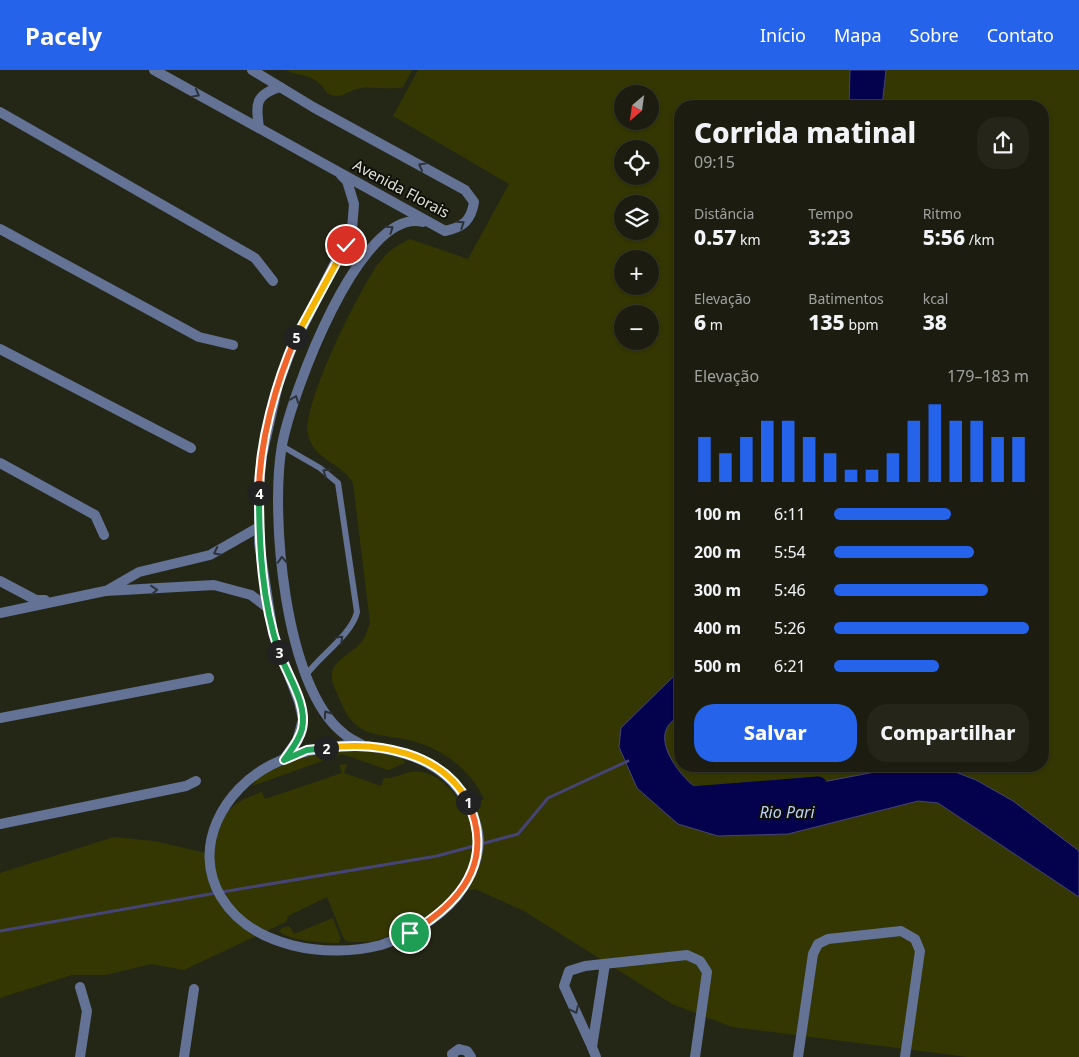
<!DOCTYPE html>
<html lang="pt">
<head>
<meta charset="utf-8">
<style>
	:root { --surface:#1c1d10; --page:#252619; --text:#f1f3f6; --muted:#a0a29f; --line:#3a3b30; --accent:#2563eb }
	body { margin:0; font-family:"Noto Sans",sans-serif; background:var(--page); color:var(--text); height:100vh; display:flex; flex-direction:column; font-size:19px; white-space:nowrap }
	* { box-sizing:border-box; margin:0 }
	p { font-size:16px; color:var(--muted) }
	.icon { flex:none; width:28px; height:28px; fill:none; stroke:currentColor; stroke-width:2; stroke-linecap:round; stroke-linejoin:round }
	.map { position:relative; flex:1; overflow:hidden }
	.panel { position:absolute; left:674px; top:30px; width:375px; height:672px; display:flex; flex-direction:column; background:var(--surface); border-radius:20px; box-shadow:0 1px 4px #0004,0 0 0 1px var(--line) }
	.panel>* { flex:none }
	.needle { width:32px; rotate:209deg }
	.tools { position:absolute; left:614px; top:15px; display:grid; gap:10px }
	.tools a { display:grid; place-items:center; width:45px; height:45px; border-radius:50%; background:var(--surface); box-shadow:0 1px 4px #0004,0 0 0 1px var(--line); font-size:25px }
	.pin { position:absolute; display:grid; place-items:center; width:42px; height:42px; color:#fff; margin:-21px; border:2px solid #fff; border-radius:50%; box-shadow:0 1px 5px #0007 }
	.km { position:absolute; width:25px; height:25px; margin:-12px; border-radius:50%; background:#222; color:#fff; font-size:14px; line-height:25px; text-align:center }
	.round { display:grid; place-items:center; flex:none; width:52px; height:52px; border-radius:20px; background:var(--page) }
	.head { display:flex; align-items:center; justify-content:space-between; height:85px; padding:0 20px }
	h1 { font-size:28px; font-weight:800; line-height:38px }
	.stats { display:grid; grid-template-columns:repeat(3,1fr); gap:8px; height:85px; padding:5px 20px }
	.stats div { display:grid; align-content:center }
	.stats b { font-size:21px; font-weight:800 }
	.stats small { font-size:14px; font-weight:400 }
	.stats p { font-size:14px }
	.chart { height:140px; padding:10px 20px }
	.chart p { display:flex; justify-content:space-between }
	.chart svg { width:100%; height:90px; margin-top:5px; stroke:var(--accent); stroke-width:6 }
	.action { display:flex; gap:10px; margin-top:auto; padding:10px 20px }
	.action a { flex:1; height:58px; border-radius:20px; background:var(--accent); color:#fff; font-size:20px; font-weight:800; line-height:58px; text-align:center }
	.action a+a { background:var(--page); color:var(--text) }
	ul { padding:0 20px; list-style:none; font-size:16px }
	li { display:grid; grid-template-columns:80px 60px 1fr; align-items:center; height:38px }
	li i { height:12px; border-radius:6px; background:var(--accent) }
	header { display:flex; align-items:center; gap:30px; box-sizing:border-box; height:70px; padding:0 25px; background:var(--accent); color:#fff }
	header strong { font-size:24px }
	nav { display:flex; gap:28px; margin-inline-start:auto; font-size:18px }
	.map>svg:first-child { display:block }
	.green { fill:#343702; fill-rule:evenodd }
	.water { fill:#04014d; stroke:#464476 }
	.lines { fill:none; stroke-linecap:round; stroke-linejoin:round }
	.stream { stroke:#464476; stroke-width:3 }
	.river { stroke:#04014d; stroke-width:19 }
	.lane { stroke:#637295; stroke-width:6 }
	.street { stroke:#637295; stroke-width:10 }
	.oneway { stroke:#2c3239 }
	.split-1-casing { stroke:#fff; stroke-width:10 }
	.split-2-casing { stroke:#fff; stroke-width:10 }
	.split-3-casing { stroke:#fff; stroke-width:10 }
	.split-4-casing { stroke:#fff; stroke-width:10 }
	.split-5-casing { stroke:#fff; stroke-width:10 }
	.split-6-casing { stroke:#fff; stroke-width:10 }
	.split-1 { stroke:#f0652b; stroke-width:6 }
	.split-2 { stroke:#f5b400; stroke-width:6 }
	.split-3 { stroke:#22a559; stroke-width:6 }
	.split-4 { stroke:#22a559; stroke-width:6 }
	.split-5 { stroke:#f0652b; stroke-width:6 }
	.split-6 { stroke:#f5b400; stroke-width:6 }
	.labels { text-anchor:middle; stroke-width:4; stroke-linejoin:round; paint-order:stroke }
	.street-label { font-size:15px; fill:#e0e2d6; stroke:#0e0f08 }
	.water-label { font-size:16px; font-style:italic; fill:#bdcffa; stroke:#0e0f08 }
</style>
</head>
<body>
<header>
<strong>Pacely</strong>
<nav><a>Início</a><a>Mapa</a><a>Sobre</a><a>Contato</a></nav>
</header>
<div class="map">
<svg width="1079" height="987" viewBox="0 0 1079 987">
	<rect width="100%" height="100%" fill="#252716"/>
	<g class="green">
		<path d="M286,0H412L403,17C388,21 373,15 357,19C348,21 341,29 331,25C325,23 325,19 321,15C310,3 296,6 286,0Z"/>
		<path d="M418,0H1079V987H968L732,957L672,934L524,841L475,819L460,822L449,828L428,847L398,863L371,872H348L344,869L327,827L288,846L286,852L184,900L151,894L106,905H72L0,928V803L114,767L154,771L210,784C228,746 217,738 262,722L265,729L342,703L339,695L347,694L344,703L381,716L384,708C393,709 401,704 410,702C433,698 452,718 462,736H471L484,729C471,700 443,679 412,671C393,665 366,668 352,651C346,645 343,635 339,628C336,620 330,611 332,603C334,589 355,582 363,570C366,566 368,558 370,553L353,413C342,393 314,390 308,365C301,336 359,220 378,194C387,182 397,175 410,169L468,189L509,114L393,46ZM622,24H650V51H622ZM680,36H1042V696H680ZM622,79H650V106H622ZM622,134H650V161H622ZM622,189H650V216H622ZM622,244H650V271H622Z"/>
		<path d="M350,679L367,680L403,688L405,693L388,700L342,684L255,715L253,714C269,690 323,683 350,679Z"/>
		<path d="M333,848L341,869L339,873C326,873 287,871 279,861L282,858L289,856L294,864Z"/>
	</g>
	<g class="water">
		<polygon points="850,0 886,0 882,36 849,36"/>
		<path d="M680,600V644C676,648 669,653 667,658C656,678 686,714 704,723C718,730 735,728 750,726L901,697L940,696L976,710L1013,731L1079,781V827L938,733L918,731L788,764L718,766L678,754L637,718L619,677L621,658Z"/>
	</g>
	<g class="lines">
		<g class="stream">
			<polyline points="222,822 437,786 518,764 548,728 628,691"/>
			<polyline points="0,861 216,823"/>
		</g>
		<polyline class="river" points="687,723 691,726 818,716"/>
		<path class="lane" d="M282,376L320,398L338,413L357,542C352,564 321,585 307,604"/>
		<g class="street">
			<path d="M154,0L445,161C463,157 471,151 474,132L465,120L313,37L252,0"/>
			<polyline points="0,42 255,188 273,211"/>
			<path d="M259,58C256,35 254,25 280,17"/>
			<polyline points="0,159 199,267 233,275"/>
			<polyline points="0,279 191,378"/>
			<polyline points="0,393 95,445 104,465"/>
			<polyline points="0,511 36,530 45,530"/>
			<polyline points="106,521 139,502 210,485 259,457"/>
			<polyline points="0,543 105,521 214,515 251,525 268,538"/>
			<polyline points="0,648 209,608"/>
			<path d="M347,675C405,677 460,694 477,757C485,788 464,824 440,843C423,857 403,868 381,875C327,889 252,878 221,827C191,777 224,719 271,695C296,682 320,678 347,675Z"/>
			<path d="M362,675C356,671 348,668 343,663C284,617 270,443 282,375C291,326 360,136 423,152"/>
			<polyline points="284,689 297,671 303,649 299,632 273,563 259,473 259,414 262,386 278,315 291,280 352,159 354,134 347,111 341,105"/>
			<polyline points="0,754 186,716 196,711"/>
			<polyline points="605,894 592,977 564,916 569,901 585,896 687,885 700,891 707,902 695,987"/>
			<polyline points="80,917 87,941 80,987"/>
			<polyline points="592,977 596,987"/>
			<polyline points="184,987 194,919"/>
			<polyline points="453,987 452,984 459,979 467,981 471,987"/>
			<polyline points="798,987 813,884 818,874 828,869 901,861 915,869 920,881 905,987"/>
		</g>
	</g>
	<defs><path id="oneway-chevron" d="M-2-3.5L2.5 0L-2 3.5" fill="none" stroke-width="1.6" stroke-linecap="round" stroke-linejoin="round" transform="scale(1.25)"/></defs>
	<g class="oneway">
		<use href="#oneway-chevron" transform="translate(196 24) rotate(29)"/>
		<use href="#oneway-chevron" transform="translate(422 96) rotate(-151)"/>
		<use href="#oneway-chevron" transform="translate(461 154) rotate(-34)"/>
		<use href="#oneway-chevron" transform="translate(390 159) rotate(-34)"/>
		<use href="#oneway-chevron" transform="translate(295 329) rotate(-69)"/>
		<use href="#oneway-chevron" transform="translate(326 402) rotate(-146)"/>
		<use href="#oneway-chevron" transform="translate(217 482) rotate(153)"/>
		<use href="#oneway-chevron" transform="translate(282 490) rotate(-93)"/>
		<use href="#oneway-chevron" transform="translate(154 520) rotate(-4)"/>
		<use href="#oneway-chevron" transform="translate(340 569) rotate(-43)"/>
		<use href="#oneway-chevron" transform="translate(327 644) rotate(-125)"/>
		<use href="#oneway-chevron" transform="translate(575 940) rotate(65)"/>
	</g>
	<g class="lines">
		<g class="split-1-casing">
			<path id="split-1" d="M410,863C461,833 495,792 468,732"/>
		</g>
		<g class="split-2-casing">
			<path id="split-2" d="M326,678C377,671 442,682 468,732"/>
		</g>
		<g class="split-3-casing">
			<path id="split-3" d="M279,582C287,605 308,634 302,659C299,671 291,680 284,690L307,680L326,678"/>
		</g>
		<g class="split-4-casing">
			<path id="split-4" d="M259,423C259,476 262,531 279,582"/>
		</g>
		<g class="split-5-casing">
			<path id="split-5" d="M259,423C259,373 276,312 296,267"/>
		</g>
		<g class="split-6-casing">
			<polyline id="split-6" points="296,267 346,175"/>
		</g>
		<use href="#split-1" class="split-1"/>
		<use href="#split-2" class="split-2"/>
		<use href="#split-3" class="split-3"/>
		<use href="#split-4" class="split-4"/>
		<use href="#split-5" class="split-5"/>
		<use href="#split-6" class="split-6"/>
	</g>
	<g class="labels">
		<g class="street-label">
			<text transform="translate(401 119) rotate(28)" y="5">Avenida Florais</text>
		</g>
		<g class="water-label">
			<text x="787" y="748">Rio Pari</text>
		</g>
	</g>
</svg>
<div class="tools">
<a><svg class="needle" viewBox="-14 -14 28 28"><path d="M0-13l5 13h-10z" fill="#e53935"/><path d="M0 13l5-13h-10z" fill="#a0a29f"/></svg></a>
<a><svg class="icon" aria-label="locate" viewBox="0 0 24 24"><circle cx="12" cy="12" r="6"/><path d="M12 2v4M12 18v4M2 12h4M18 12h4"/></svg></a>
<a><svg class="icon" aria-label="layers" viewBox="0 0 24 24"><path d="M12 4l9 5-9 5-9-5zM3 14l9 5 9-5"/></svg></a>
<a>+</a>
<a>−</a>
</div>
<div class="pin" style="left:410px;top:863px;background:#1e9e55"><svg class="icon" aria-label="arrive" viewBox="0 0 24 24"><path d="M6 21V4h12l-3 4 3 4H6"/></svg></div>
<div class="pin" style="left:346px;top:175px;background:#d93025"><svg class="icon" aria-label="check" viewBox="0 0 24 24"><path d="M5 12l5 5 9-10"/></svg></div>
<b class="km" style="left:468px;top:732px">1</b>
<b class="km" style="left:326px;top:678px">2</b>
<b class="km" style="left:279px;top:582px">3</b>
<b class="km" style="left:259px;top:423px">4</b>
<b class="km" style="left:296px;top:267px">5</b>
<section class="panel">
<div class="head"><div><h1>Corrida matinal</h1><p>09:15</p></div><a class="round"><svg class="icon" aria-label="share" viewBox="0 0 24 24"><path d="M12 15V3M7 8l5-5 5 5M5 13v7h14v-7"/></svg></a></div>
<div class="stats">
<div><p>Distância</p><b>0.57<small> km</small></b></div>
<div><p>Tempo</p><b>3:23</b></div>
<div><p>Ritmo</p><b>5:56<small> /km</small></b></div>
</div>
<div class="stats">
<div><p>Elevação</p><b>6<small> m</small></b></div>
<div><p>Batimentos</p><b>135<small> bpm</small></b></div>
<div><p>kcal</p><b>38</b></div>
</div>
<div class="chart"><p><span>Elevação</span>179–183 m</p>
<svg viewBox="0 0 160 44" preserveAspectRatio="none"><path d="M5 44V22M15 44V30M25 44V22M35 44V14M45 44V14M55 44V22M65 44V30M75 44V38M85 44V38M95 44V30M105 44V14M115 44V6M125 44V14M135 44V14M145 44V22M155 44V22"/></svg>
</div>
<ul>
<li><b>100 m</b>6:11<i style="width:60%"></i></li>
<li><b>200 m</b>5:54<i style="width:72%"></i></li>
<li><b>300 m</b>5:46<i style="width:79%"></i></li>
<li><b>400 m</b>5:26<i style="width:100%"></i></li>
<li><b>500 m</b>6:21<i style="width:54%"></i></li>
</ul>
<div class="action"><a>Salvar</a><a>Compartilhar</a></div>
</section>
</div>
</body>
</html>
